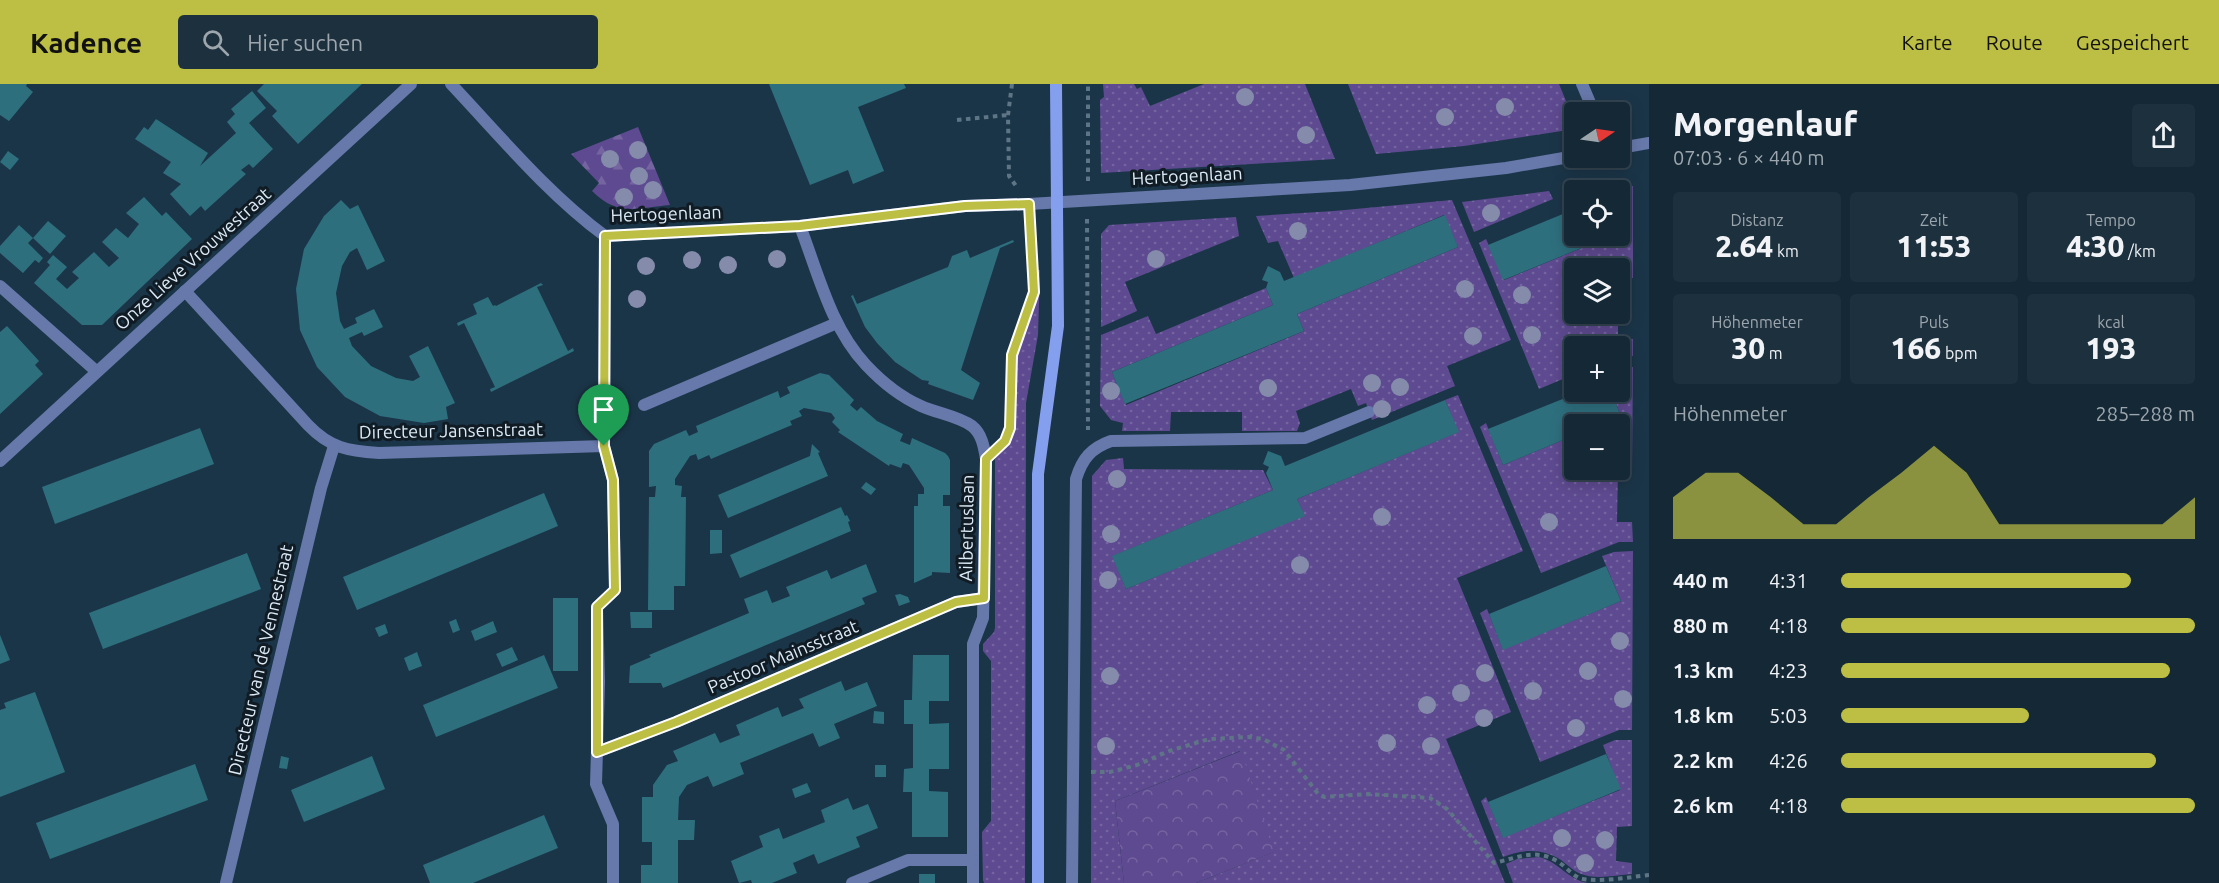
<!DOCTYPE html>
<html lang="de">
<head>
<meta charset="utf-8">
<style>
	:root { --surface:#142836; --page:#1d303e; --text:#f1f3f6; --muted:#9da6ad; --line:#334451; --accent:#bcbf43 }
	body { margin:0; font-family:Ubuntu,sans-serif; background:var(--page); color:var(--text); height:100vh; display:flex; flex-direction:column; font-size:22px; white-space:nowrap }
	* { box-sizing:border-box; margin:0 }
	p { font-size:20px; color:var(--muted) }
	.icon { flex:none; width:33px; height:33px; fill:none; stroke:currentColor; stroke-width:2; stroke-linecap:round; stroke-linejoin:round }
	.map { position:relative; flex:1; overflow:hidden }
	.sheet { display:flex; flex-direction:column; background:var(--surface); width:570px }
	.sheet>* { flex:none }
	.needle { width:39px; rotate:77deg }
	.tools { position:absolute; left:1564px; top:18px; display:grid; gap:12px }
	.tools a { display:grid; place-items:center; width:66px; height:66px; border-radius:6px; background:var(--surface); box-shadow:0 3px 15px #0003,0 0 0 2px var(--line); font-size:30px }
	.pin { position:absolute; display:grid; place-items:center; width:51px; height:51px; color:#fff; margin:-62px -26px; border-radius:50% 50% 50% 0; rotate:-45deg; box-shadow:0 0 6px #0007 }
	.pin .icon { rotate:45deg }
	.round { display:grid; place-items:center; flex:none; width:63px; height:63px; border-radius:6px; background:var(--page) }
	.overview { display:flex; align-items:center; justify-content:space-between; height:102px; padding:0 24px }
	h1 { font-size:33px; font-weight:800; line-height:45px }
	.figures { display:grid; grid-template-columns:repeat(3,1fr); gap:9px; height:102px; padding:6px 24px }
	.figures div { display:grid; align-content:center; border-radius:6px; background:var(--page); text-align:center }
	.figures b { font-size:30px; font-weight:800 }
	.figures small { font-size:16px; font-weight:400 }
	.figures p { font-size:16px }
	.chart { height:168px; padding:12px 24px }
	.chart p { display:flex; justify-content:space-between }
	.chart svg { width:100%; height:108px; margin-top:6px; fill:var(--accent); opacity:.7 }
	ul { padding:0 24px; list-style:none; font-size:20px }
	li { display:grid; grid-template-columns:96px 72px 1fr; align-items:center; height:45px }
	li i { height:15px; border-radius:8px; background:var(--accent) }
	header { display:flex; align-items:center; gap:36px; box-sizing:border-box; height:84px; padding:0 30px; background:var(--accent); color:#111 }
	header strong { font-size:28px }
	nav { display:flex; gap:33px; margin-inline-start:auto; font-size:21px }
	.search { width:420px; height:54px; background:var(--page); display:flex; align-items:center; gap:15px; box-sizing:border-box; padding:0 21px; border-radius:6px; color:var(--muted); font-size:22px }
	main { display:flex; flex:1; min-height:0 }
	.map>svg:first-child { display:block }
	.grass { fill:url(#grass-dots) }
	.forest { fill:url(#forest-firs) }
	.park { fill:url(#park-crowns) }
	.building { fill:#2e6f7e }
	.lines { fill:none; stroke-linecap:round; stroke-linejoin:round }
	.path { stroke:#5e7586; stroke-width:4; stroke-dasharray:4.5 4.5; stroke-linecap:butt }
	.minor { stroke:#6778aa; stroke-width:12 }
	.tertiary { stroke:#6778aa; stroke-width:12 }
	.secondary { stroke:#849fee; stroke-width:12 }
	.tree { fill:#858bab }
	.route-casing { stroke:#fff; stroke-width:12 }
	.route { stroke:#bcbf43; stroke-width:8 }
	.labels { text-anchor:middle; stroke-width:6; stroke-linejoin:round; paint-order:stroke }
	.street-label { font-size:18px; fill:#dbeaf7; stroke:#101b24 }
</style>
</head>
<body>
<header>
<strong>Kadence</strong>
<div class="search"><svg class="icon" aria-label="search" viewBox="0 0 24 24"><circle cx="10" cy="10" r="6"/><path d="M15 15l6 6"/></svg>Hier suchen</div>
<nav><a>Karte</a><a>Route</a><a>Gespeichert</a></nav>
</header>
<main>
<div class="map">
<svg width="1649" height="799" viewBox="0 0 1649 799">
	<defs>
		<pattern id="grass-dots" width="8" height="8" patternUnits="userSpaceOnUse" patternTransform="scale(1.5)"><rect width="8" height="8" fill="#5e4a90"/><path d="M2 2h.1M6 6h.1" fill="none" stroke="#7464a0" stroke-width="1.8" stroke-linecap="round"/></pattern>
		<pattern id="forest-firs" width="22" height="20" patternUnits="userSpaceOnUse" patternTransform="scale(1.5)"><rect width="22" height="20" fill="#5e4a90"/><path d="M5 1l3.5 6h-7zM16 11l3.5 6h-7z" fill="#7464a0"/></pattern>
		<pattern id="park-crowns" width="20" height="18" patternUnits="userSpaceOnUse" patternTransform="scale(1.5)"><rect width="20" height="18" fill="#5e4a90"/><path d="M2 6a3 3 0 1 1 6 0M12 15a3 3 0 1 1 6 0" fill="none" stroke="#7464a0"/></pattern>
	</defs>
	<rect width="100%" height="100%" fill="#1b3548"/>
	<g class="grass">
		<polygon points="1103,0 1134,0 1137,5 1141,3 1150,22 1204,0 1305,0 1335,75 1101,89 1100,16 1104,13"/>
		<polygon points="1348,0 1559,0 1575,39 1575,45 1464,62 1376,70"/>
		<polygon points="1633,102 1633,194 1620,194 1620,184 1575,184 1575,230 1618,230 1618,255 1633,255 1633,272 1620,273 1620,262 1575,262 1575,290 1539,305 1479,159 1486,155 1504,196 1611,152 1620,152 1620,106 1612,106"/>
		<polygon points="1549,107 1553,115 1474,148 1462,118"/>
		<polygon points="1452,116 1511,256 1447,282 1455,302 1372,336 1366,319 1358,322 1351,305 1296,327 1300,339 1297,347 1242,347 1242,328 1171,328 1170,347 1122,347 1123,339 1111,336 1100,322 1101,251 1148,232 1156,250 1266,204 1273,221 1112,288 1126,321 1304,247 1297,230 1458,163 1444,131 1294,194 1278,157 1268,159 1256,132 1334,127"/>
		<polygon points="1236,133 1239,152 1125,198 1137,227 1101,243 1101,150 1109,141"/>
		<polygon points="1037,186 1040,186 1038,251 1026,319 1025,799 984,799 983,796 982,748 991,737 991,577 983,567 983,560 994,548 995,544 995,375 1011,355 1015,340 1015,274 1037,211"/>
		<polygon points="1620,283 1633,283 1632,387 1618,387 1617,438 1632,438 1633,458 1619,458 1541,489 1480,343 1486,339 1503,381 1575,351 1575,386 1620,386 1620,340 1601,340 1621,332 1611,308 1620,308"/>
		<polygon points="1458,311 1523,467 1457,494 1511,628 1446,655 1505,799 1196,799 1273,768 1240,667 1115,717 1124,799 1091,799 1092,392 1106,376 1123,374 1124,385 1263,386 1273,406 1113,472 1126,505 1304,431 1297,415 1458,348 1445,316"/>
		<polygon points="1633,467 1632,646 1619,646 1540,678 1480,529 1487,525 1503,565 1621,517 1602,472 1614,468"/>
		<path d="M1615,656H1632V742L1617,743L1616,777L1632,779V790C1616,791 1596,796 1581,790C1573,787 1568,781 1561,776C1543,764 1522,765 1503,773L1481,717L1486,713L1503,753L1620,706L1603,661Z"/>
		<path d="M1539,773C1558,777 1568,796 1588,799H1513L1506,780L1517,775Z"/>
	</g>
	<path class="forest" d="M638,43L670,121C637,124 618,133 592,107L599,99L571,70Z"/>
	<polygon class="park" points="1241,667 1274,768 1196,799 1124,799 1115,717"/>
	<g class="building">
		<polygon points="0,0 27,0 26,2 33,8 9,37 0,31"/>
		<polygon points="264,0 362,0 298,60 272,32 277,27 257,7"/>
		<polygon points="769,0 904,0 906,4 858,23 884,87 853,100 848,86 810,101"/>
		<polygon points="252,7 266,24 249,39 273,65 253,84 249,80 241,86 246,90 205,127 201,122 190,132 170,110 181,100 163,89 171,78 135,55 144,43 148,46 156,35 208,69 200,82 236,49 227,38 235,30 231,25"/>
		<polygon points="8,67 19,75 10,86 0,78"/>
		<polygon points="144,113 162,132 166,128 192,155 102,241 82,241 34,199 50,181 47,178 53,171 67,183 56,195 67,205 79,194 72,188 94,168 109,183 119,174 102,158 116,144 128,154 139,140 126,129"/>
		<polygon points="341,116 350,125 358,121 385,177 367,186 357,164 350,168 342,182 336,209 340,237 344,245 357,239 355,234 374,225 383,243 364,252 362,248 349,254 352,262 371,282 396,294 413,297 420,293 409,272 428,262 455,319 446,323 448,335 424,339 380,332 345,313 317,283 300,246 296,205 304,165 324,132"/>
		<polygon points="1575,125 1575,152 1611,152 1503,196 1488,161"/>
		<polygon points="1445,131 1458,163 1297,230 1304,247 1125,320 1112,288 1273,221 1266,204 1268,198 1262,196 1268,182 1280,188 1284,197"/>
		<polygon points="48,137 66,152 50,170 33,154"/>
		<polygon points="19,141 33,154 28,159 43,174 39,179 35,176 23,189 0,169 0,162"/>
		<polygon points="1013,156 1014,158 1000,164 961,286 980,299 973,316 928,300 929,297 922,296 895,278 877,259 865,243 851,212 853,211 857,220 948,183 952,172 967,166 970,174"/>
		<polygon points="541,199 543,201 537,203 568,267 573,264 574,267 491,308 490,305 495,303 464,239 458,242 457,239 477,230 473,220 488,213 493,222 495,221 496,222"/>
		<polygon points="7,242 39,277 35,281 43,290 0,330 0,248"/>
		<polygon points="820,289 829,291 854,316 850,321 857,327 861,323 877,337 903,350 900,357 910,361 912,354 945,369 948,372 950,376 950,411 943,411 943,422 950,422 950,489 932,488 932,491 914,499 914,422 918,422 918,410 924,410 924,404 909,381 903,379 901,384 890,380 889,382 838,348 840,346 832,338 835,334 831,329 804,324 799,327 802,332 790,337 792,341 732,366 711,375 709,371 698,376 696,370 690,372 675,395 675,401 682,402 681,413 686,413 685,502 674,502 674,526 648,526 649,413 655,413 656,402 649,403 649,367 654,360 686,346 689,352 698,348 696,342 778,307 780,314 790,309 787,303"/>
		<polygon points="1580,308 1611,308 1621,332 1601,340 1575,340 1575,351 1503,381 1488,345"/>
		<polygon points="1445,316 1459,348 1297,415 1305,432 1126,505 1112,472 1273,406 1266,389 1269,383 1263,380 1268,367 1281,372 1285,382"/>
		<polygon points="200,344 214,380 55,440 42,403"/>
		<polygon points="812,360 820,368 818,369 828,392 728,434 718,411 810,372"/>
		<polygon points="866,398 876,405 871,411 861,404"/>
		<polygon points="544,409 558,442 357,526 343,493"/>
		<polygon points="841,423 845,432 847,431 850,437 848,438 851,447 740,494 730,471"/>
		<polygon points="710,446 722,446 722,469 710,470"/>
		<polygon points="247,469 261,505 103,565 89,529"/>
		<polygon points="866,480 877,508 862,514 865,520 663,604 661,599 629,599 630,582 651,573 649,571 749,529 744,515 767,506 772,519 790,512 786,503 827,486 831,495"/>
		<polygon points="1606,482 1621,517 1503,566 1489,530"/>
		<polygon points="900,510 908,513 910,518 899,522 895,511"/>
		<rect x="553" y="514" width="25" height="73"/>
		<polygon points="630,528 652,528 652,544 631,544"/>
		<polygon points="456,535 460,546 453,549 449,538"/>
		<polygon points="493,537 497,548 475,557 471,547"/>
		<polygon points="385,540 388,549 379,553 375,544"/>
		<polygon points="0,551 10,576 0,580"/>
		<polygon points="512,563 518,576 502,583 496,570"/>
		<polygon points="417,568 422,582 409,587 404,574"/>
		<polygon points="544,571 558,604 436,653 423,621"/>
		<polygon points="913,571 949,571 949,617 929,617 929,640 949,639 949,685 929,685 929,707 948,708 948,753 912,753 912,708 903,708 904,685 913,684 913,640 904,640 904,616 912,616"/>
		<polygon points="841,597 845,607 867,598 877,622 834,640 840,654 819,663 813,649 740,679 744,690 713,703 708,692 687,701 679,713 678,736 695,736 694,756 678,756 678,799 641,799 641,781 652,781 652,758 642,758 642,713 653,713 653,701 667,681 678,677 673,667 715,649 720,659 740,651 736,641 778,623 782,633 804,624 799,615"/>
		<polygon points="35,608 65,688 0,713 0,626 6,624 4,619"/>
		<polygon points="874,627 884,628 884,640 873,639"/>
		<polygon points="1606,670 1621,705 1503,754 1488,718"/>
		<polygon points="281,672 289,674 287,685 279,684"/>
		<polygon points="372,672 385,705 304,738 291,706"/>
		<polygon points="195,680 208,716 50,775 36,739"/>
		<rect x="875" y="681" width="11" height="12"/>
		<polygon points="807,699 811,708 795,714 792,705"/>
		<polygon points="848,714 853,726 868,720 878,744 856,753 860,763 818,780 814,770 793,779 797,789 772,799 752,799 751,796 739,799 731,777 763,763 759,752 779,744 783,755 825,738 821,726"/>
		<polygon points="544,731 558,764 473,799 430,799 423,781"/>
		<rect x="919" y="790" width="16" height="9"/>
	</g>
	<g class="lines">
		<g class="path">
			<polyline points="1012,0 1008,31 1009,92 1016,102"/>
			<polyline points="957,36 1008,31"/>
			<polyline points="1088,97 1088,0"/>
			<polyline points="1087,135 1088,346"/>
			<polyline points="1003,359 1010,344 1012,271 1034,208 1030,138"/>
			<path d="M1091,688H1110L1137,681L1169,667L1209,655L1249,653L1263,655L1284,666L1319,711L1324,713L1368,710L1430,714L1447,725L1494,779C1517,774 1535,764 1557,777C1565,782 1571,790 1579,794C1597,799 1630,793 1649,791"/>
		</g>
		<g class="minor">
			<path d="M451,0C500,52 547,109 605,152L800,142L965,122L1029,120L1350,101L1506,84L1575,72"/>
			<polyline points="1582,0 1594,28"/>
			<polyline points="1620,64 1649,59"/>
			<path d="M800,142C818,189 831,244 866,281C881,297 901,313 921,322C936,329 958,332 972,342C982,350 984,363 986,375L983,534L973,560V799"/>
			<polyline points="605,152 604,362 613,396 615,506 597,523 599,598 596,700 613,740 613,799"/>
			<polyline points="0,202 96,287"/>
			<path d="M185,207L308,341C330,364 348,367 379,369L604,362"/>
			<polyline points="644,321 837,239"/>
			<polyline points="597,668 676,638 956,518 984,514"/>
			<polyline points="226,799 321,404 334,362"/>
			<polyline points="852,799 908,776 972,776"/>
			<path d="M1072,799L1076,395C1082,375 1091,364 1111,357L1305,354L1369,328"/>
		</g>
		<polyline class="tertiary" points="0,377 411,0"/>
		<polyline class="secondary" points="1038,799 1038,390 1058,242 1056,0"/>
	</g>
	<g class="tree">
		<circle cx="1245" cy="13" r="9"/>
		<circle cx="1505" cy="23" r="9"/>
		<circle cx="1445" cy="33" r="9"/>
		<circle cx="1306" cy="51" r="9"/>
		<circle cx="638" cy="66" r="9"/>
		<circle cx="610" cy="75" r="9"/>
		<circle cx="639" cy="92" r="9"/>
		<circle cx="653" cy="106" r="9"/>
		<circle cx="624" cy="113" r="9"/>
		<circle cx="1491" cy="129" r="9"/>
		<circle cx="1298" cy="147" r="9"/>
		<circle cx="777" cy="175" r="9"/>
		<circle cx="1156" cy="175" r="9"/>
		<circle cx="692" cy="176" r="9"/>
		<circle cx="728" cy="181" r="9"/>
		<circle cx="646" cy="182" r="9"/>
		<circle cx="1465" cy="205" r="9"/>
		<circle cx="1522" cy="211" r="9"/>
		<circle cx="637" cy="215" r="9"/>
		<circle cx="1532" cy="251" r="9"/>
		<circle cx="1473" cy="252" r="9"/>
		<circle cx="1372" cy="299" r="9"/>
		<circle cx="1400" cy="303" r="9"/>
		<circle cx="1268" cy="304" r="9"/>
		<circle cx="1111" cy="307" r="9"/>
		<circle cx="1382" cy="325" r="9"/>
		<circle cx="1117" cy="395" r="9"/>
		<circle cx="1382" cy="433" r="9"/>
		<circle cx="1549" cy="438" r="9"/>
		<circle cx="1111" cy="450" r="9"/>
		<circle cx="1300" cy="481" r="9"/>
		<circle cx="1108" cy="496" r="9"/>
		<circle cx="1620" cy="557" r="9"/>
		<circle cx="1588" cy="587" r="9"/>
		<circle cx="1485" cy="589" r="9"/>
		<circle cx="1110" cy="592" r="9"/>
		<circle cx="1533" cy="607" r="9"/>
		<circle cx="1461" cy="609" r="9"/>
		<circle cx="1623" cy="615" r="9"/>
		<circle cx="1427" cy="621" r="9"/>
		<circle cx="1484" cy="634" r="9"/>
		<circle cx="1576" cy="644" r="9"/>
		<circle cx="1387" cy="659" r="9"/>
		<circle cx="1106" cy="662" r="9"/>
		<circle cx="1431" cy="662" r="9"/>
		<circle cx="1562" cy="754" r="9"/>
		<circle cx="1605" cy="756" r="9"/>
		<circle cx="1585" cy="779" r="9"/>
	</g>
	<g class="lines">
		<g class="route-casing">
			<polygon id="route" points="1029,120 1034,208 1012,271 1010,344 1005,357 986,375 984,514 956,518 676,638 597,668 597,523 615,506 613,396 604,362 605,152 800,142 965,122"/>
		</g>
		<use href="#route" class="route"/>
	</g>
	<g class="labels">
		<g class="street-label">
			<text transform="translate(1187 92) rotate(-3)" y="6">Hertogenlaan</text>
			<text transform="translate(666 130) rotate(-2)" y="6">Hertogenlaan</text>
			<text transform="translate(193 175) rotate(-42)" y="6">Onze Lieve Vrouwestraat</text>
			<text transform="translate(451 347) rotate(-1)" y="6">Directeur Jansenstraat</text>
			<text transform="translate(967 444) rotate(-89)" y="6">Ailbertuslaan</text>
			<text transform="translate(783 573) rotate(-23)" y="6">Pastoor Mainsstraat</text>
			<text transform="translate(261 576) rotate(-77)" y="6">Directeur van de Vennestraat</text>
		</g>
	</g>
</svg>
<div class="tools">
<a><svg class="needle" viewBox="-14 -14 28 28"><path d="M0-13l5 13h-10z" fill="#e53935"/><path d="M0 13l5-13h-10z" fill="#9da6ad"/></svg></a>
<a><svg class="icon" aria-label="locate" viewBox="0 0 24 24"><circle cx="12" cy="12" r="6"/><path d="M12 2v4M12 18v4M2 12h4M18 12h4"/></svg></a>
<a><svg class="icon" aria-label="layers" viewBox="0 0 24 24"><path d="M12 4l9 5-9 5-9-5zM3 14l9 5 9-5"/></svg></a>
<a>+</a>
<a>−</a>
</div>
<div class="pin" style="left:604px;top:362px;background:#1e9e55"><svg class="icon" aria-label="arrive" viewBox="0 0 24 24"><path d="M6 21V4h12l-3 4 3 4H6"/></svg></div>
</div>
<section class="sheet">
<div class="overview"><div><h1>Morgenlauf</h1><p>07:03 · 6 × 440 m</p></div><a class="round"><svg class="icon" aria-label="share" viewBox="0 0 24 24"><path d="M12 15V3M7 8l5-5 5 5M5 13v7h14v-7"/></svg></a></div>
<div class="figures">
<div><p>Distanz</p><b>2.64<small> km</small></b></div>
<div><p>Zeit</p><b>11:53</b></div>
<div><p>Tempo</p><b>4:30<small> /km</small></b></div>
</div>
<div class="figures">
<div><p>Höhenmeter</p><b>30<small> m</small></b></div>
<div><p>Puls</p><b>166<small> bpm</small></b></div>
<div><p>kcal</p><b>193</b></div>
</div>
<div class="chart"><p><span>Höhenmeter</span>285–288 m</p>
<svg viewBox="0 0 160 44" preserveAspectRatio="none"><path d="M0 44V27L10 17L20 17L30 27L40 38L50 38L60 27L70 17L80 6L90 17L100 38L110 38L120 38L130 38L140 38L150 38L160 27V44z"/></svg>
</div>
<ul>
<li><b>440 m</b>4:31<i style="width:82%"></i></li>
<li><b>880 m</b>4:18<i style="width:100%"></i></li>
<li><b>1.3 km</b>4:23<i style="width:93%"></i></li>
<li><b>1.8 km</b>5:03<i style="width:53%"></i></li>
<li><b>2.2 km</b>4:26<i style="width:89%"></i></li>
<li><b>2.6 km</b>4:18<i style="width:100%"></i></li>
</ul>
</section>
</main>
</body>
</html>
